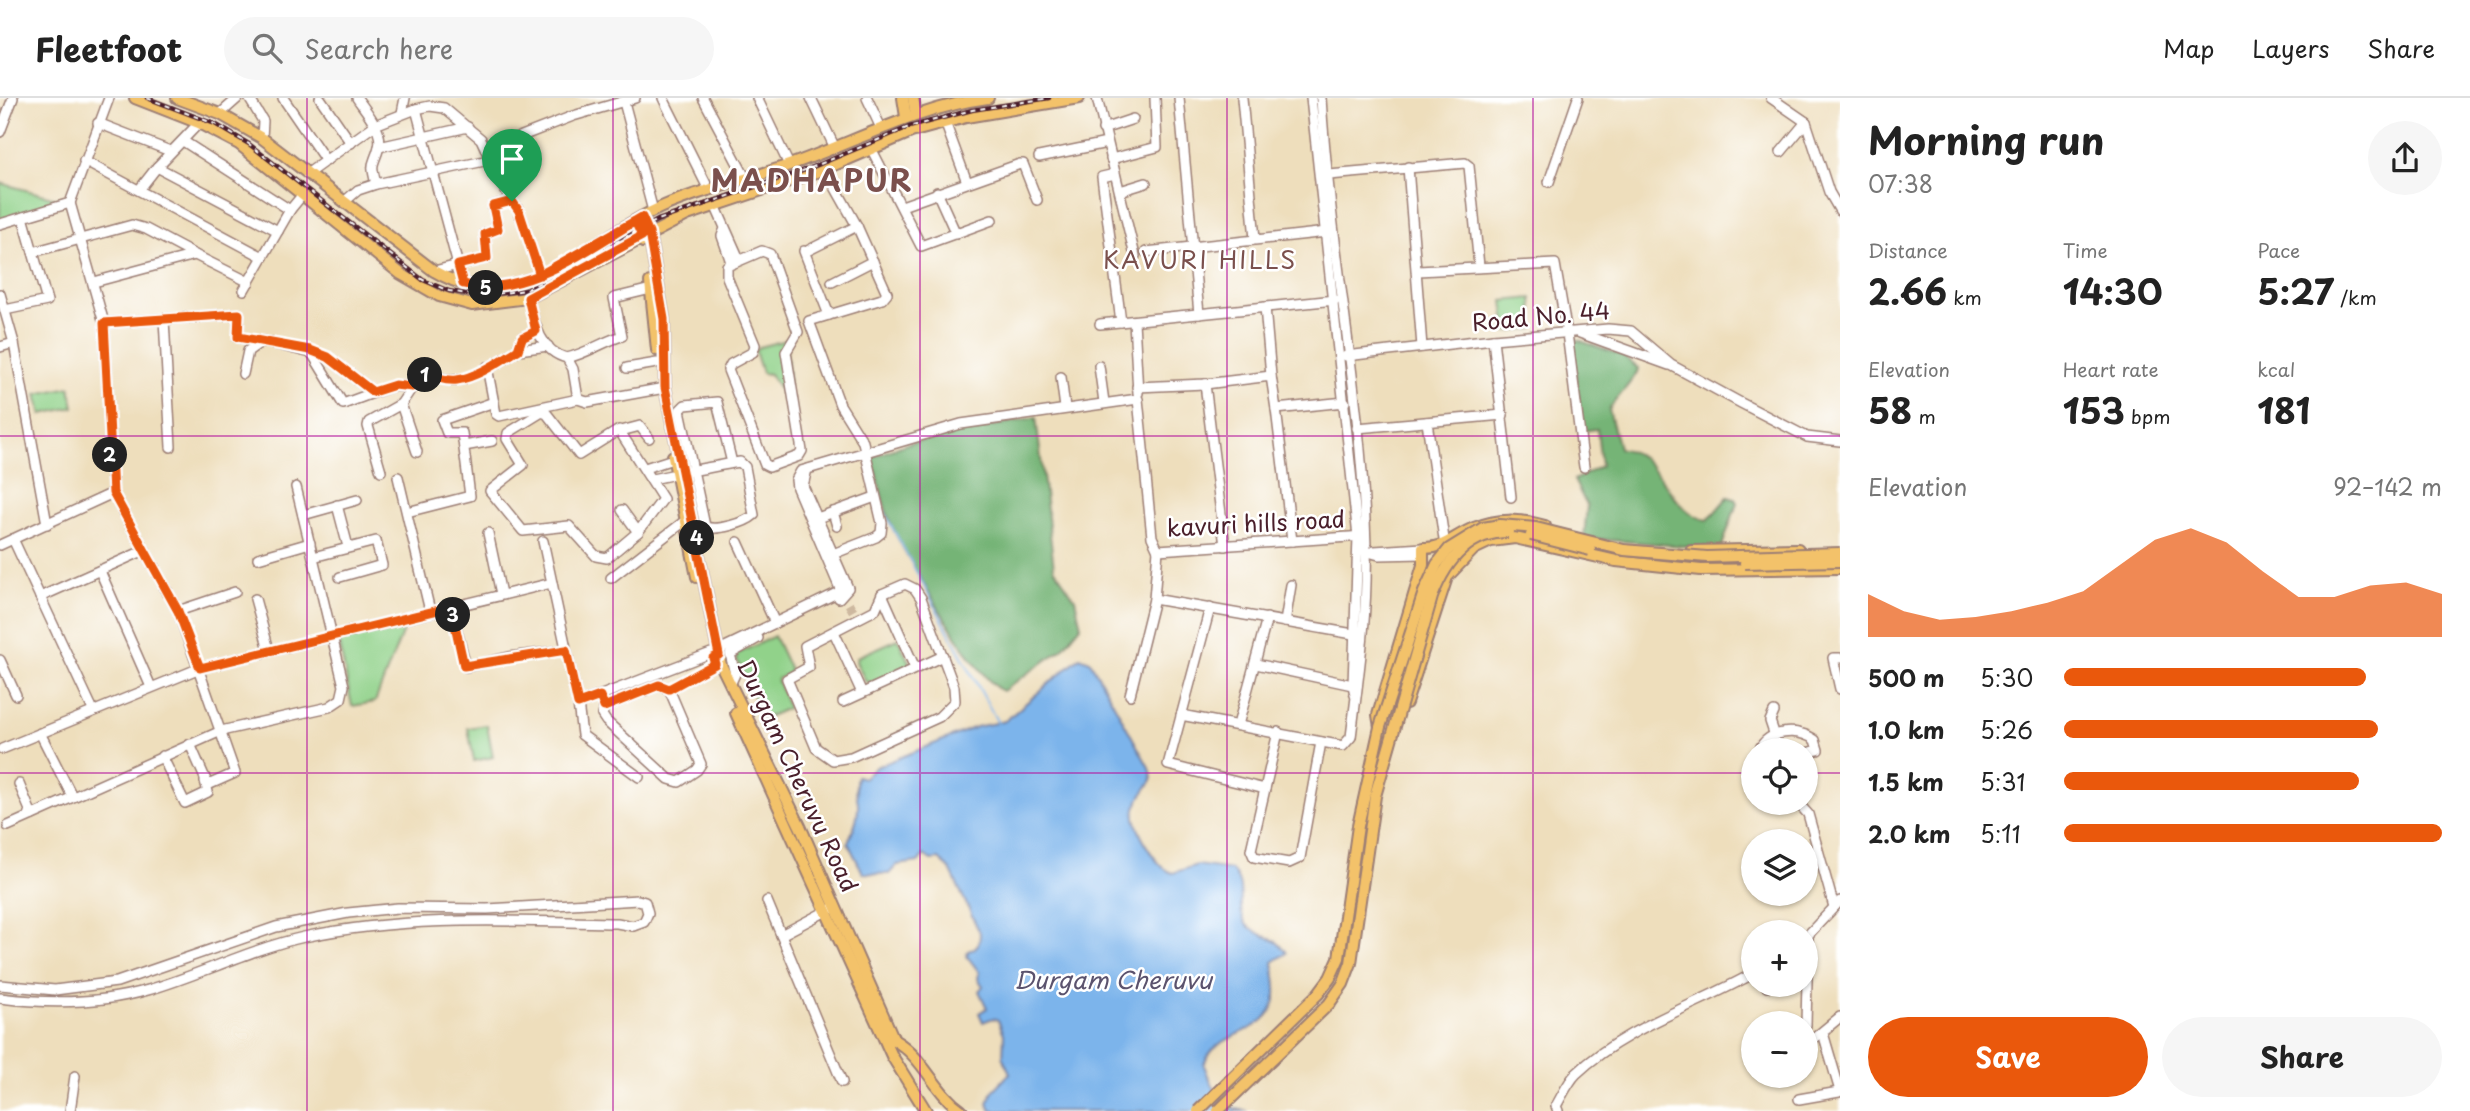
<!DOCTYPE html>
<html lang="en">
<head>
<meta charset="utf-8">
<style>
	:root { --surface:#fff; --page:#f6f6f6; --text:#222; --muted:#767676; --line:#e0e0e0; --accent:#ea580c }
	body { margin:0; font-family:"Playpen Sans",sans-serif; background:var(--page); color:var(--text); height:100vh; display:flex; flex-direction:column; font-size:26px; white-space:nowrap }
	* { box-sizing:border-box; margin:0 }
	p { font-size:23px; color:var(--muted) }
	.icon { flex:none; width:38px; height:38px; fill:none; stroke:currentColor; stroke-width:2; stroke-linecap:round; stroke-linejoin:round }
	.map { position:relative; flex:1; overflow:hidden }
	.side { display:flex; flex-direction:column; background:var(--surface); width:630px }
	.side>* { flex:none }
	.tools { position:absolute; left:1741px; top:640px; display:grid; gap:14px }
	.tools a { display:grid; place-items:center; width:77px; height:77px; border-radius:50%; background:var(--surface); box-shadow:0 2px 5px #0004; font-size:35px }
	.pin { position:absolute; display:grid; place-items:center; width:60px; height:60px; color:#fff; margin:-72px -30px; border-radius:50% 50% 50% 0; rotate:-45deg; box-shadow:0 0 7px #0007 }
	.pin .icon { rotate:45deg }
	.km { position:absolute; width:35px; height:35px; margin:-18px; border-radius:50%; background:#222; color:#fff; font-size:19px; line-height:35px; text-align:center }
	.round { display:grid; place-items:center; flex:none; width:74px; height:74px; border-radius:37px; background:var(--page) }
	.summary { display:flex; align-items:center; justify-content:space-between; height:119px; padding:0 28px }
	h1 { font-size:38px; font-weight:700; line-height:52px }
	.figures { display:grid; grid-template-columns:repeat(3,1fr); gap:10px; height:119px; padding:7px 28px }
	.figures div { display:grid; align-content:center }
	.figures b { font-size:35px; font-weight:700 }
	.figures small { font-size:19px; font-weight:400 }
	.figures p { font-size:19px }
	.chart { height:196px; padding:14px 28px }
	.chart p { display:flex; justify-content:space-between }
	.chart svg { width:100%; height:126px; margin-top:7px; fill:var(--accent); opacity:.7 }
	.cta { display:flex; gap:14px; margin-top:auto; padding:14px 28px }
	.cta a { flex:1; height:80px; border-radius:42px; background:var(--accent); color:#fff; font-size:28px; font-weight:700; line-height:80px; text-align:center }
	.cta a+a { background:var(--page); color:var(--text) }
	ul { padding:0 28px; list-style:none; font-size:23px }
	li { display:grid; grid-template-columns:112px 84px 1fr; align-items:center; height:52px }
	li i { height:18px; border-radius:9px; background:var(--accent) }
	header { display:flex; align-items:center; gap:42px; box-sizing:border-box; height:98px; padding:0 35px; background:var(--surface); border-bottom:2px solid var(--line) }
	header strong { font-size:33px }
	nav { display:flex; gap:38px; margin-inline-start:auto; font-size:24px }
	.search { width:490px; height:63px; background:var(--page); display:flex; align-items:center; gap:18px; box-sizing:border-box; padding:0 24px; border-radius:38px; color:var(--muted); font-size:26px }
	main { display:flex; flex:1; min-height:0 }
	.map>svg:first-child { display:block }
	.green { fill:#91d28a; stroke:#6e785a; stroke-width:2 }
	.forest { fill:#74b476; stroke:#5f6a50; stroke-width:2 }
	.water { fill:#7bb4eb; stroke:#626a8b; stroke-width:2 }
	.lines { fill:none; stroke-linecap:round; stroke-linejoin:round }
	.stream { stroke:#7bb4eb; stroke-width:2 }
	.minor-tunnel { stroke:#cdb89f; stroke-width:9; stroke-dasharray:9 4.5; stroke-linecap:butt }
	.minor-casing { stroke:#9c7e74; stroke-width:12 }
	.major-casing { stroke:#9c7e74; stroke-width:14 }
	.minor { stroke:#fff; stroke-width:9 }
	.major { stroke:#f3c26a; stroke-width:10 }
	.rail-casing { stroke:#4a1f2b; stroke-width:4.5 }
	.rail { stroke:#fff; stroke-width:2; stroke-dasharray:5; stroke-linecap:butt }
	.major-bridge-casing { stroke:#9c7e74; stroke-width:14; stroke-linecap:butt }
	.major-bridge { stroke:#f3c26a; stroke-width:10 }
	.route-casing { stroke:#fff; stroke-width:14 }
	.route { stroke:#ea580c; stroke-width:9 }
	.grid { fill:none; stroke:#b5179e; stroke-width:2; stroke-opacity:0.55 }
	.labels { text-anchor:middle; stroke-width:5; stroke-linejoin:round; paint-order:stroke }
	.street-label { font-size:23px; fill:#4a1f2b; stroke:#fff }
	.neighbourhood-label { font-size:24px; letter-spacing:2px; fill:#7b504d; stroke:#fff }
	.water-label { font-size:24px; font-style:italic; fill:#5b536e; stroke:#fff }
	.district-label { font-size:30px; font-weight:bold; letter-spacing:2px; fill:#7b504d; stroke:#fff }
</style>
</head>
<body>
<header>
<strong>Fleetfoot</strong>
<div class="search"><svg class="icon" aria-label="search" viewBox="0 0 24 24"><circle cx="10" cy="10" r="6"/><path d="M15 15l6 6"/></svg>Search here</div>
<nav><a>Map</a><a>Layers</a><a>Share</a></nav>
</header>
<main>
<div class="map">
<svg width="1840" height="1013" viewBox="0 0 1840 1013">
	<rect width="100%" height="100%" fill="#fff"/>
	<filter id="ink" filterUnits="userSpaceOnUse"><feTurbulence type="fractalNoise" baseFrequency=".0143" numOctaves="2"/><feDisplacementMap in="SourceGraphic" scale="14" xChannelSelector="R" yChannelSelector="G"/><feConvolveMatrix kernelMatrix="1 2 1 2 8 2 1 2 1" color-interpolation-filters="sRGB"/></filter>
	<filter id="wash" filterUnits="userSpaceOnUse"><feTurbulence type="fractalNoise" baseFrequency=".00686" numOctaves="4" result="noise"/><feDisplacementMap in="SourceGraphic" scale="28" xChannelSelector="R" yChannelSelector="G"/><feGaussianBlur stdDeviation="1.57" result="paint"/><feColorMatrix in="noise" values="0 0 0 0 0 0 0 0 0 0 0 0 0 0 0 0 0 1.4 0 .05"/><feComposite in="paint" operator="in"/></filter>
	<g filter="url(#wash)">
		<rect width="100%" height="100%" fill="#eedebc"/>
		<g class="green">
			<polygon points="0,85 59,101 57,106 0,124"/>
			<polygon points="1532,200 1534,231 1507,234 1503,203"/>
			<polygon points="786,242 789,286 781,294 770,276 762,275 755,253 759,249"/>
			<polygon points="70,289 74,309 42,316 37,296"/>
			<polygon points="406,525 375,604 352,608 339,545 341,540"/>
			<polygon points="774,538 791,574 777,581 788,610 763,621 735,557"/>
			<polygon points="898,541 910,566 872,585 866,584 856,564 857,559"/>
			<polygon points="487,627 493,659 474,663 468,630"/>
		</g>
		<g class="forest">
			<path d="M1572,240L1621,257L1638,270C1638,279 1616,299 1609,312L1619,350C1626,352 1635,354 1640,358C1664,375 1677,418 1708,422L1728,399L1735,401L1737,405L1721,451L1584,440L1587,408L1574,382L1601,368L1597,331L1582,333Z"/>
			<path d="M1036,319L1054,470L1075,501L1081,528L1062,551L1003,593C981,588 902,452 891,426C882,404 878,381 872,359L909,345Z"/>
		</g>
		<path class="water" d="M1080,559L1090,563L1151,673L1152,682C1147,691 1137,701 1135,711C1131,727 1157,772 1173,775L1197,767L1231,772C1248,788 1235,810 1246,826C1256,839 1276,837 1287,855L1273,864C1274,875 1277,886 1276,897C1270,941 1216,929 1204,967C1211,988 1224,1013 1248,1013H993L990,1011L988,1005L993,993L1010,975L1003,960L1004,936L998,922L993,920L983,924L979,915L987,910L979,893L983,888L978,881L979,874L967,858L968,853C978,850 980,845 980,835L950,771L939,761L931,762L924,757L918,764L897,767L889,776L863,775L848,745C852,733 859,720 858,706C857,695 854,690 857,678L864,680L876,669L976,629L1005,623Z"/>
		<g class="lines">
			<polyline class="stream" points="884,414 998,625"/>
		</g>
	</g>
	<g filter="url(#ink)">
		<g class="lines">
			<polyline class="minor-tunnel" points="849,506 853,513"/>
			<g class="minor-casing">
				<g id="minor">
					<polyline points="249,0 263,23 262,40"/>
					<polyline points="283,0 326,63"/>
					<polyline points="320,0 351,45"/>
					<path d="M357,0C365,12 384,33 379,49C373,70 370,62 376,86"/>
					<polyline points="663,0 709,92"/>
					<polyline points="703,0 746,81"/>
					<polyline points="757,0 789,67"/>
					<polyline points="811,0 835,50"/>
					<polyline points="867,0 881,30"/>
					<polyline points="1097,0 1135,158"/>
					<polyline points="1179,0 1199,216"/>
					<polyline points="1242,0 1255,141"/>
					<polyline points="1311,0 1358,439 1353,587 1355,597"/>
					<polyline points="1771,0 1806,24 1829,94 1840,113"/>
					<polyline points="624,4 653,113"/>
					<polyline points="416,11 463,186"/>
					<polyline points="402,15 405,0"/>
					<polyline points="220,16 238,0"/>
					<polyline points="945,24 967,84"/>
					<polyline points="98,25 170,53"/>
					<polyline points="199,25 157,69 278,133"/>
					<polyline points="1103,31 1133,21"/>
					<polyline points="0,34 13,0"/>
					<polyline points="183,43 290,112"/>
					<polyline points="379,49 468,29"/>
					<polyline points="871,50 921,148 992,122"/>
					<polyline points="486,52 573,18 635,0"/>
					<polyline points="1781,54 1806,24"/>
					<polyline points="1039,59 1107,45"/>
					<polyline points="1111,61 1157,49 1155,0"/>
					<polyline points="84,63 263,159"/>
					<polyline points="1408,69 1422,249"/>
					<polyline points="825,71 857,128 887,195 882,201 809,223 840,307 863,344 882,425 881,435 876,439 833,456"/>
					<polyline points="307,76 375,27 416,11 430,8 444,10 481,41 503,89 519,113 540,177"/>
					<polyline points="1115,76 1102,79 1121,224"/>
					<polyline points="1329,77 1465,65 1469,68 1479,168"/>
					<polyline points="1549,84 1578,0"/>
					<polyline points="139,92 157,69"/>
					<polyline points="1120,93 1146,85"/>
					<polyline points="937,94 956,136"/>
					<polyline points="344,104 358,92 376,86 489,62"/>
					<polyline points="70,105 104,225 113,395 178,513 235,675 208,687 190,646"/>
					<polyline points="70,105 109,0"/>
					<polyline points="715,107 739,161"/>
					<polyline points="902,108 1020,66 1023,66 1037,102"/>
					<polyline points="0,126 70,105"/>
					<polyline points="724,133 722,138 731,164"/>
					<polyline points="809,152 857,128"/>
					<polygon points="762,153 770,156 798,234 786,254 802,353 799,358 769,369 765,367 728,272 731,266 753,254 755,247 727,179 727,168"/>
					<polyline points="804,153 829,217"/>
					<polyline points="33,154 132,127 146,131 195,157"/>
					<polyline points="1146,154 1327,134"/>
					<polyline points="434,173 487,160 485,136 498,131 493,108 512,102"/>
					<polyline points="1418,173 1555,166 1567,235 1584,369"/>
					<polyline points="94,184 195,157 249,184"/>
					<polyline points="832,184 873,163"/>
					<polyline points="244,192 290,112 304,95"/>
					<polyline points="0,196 14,245 47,426"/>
					<path d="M528,200C534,224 540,254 567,260L573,271L578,301"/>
					<polyline points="1265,209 1271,278"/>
					<polyline points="5,212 47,203 23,119"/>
					<polyline points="164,221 171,349"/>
					<polyline points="1134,223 1138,295"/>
					<polyline points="104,225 239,216 238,239 257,244"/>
					<polyline points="1100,226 1335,202"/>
					<polyline points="1580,235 1669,267"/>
					<polyline points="1493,241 1511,399"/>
					<polyline points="0,249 14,245"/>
					<polyline points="310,252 343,306 392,288 412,289"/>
					<polyline points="518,252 548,248"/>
					<polyline points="1346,258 1493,241 1608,231 1631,233 1671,267 1741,305 1807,339 1840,343"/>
					<path d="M567,260C588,255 602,244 622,238L614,200L651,191"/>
					<polyline points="1099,268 1104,304"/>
					<polyline points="487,269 496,316 499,318 578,301 587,304 659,291"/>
					<polyline points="627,270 657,265"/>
					<polyline points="243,276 248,253 262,243 328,259 373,294"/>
					<polyline points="1061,279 1065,310"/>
					<polyline points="1205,286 1225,448"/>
					<polyline points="1137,289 1205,286 1271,278 1276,311 1345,304"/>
					<polyline points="401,306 417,354"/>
					<polyline points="1276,311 1292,443"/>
					<polygon points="542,314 547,316 579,357 619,332 663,401 638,434 607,460 596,458 569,428 523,433 490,393 523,367 507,341 508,335"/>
					<polyline points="1427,324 1445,448"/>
					<polyline points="1357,330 1503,317"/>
					<polyline points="621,333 640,328 649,340"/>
					<polyline points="464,348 492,343"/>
					<polyline points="645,370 673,361"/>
					<polyline points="807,371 803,388 848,490 839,500"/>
					<path d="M381,373L368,328L369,324L401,306L419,279C433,274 443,284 457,282C478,279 501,263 518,252L522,240L536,233"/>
					<path d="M684,374C703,371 721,367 740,364L745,369L754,417C745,425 717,433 706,429L705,428L680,312L685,307L717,304L732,365"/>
					<polyline points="398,379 430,513"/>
					<polyline points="652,381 676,376"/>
					<polyline points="337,407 347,445"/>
					<polyline points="622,412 638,434"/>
					<polyline points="407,414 470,398 462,335 447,335 442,322 494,304"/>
					<polyline points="833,414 837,428"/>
					<polyline points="303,417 357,402"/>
					<polyline points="812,422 875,399"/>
					<polyline points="488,435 501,496"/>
					<polyline points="13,441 93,612"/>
					<polyline points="543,443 578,606 582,637 639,679"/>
					<polyline points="738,444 775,525"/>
					<polyline points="0,447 113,395"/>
					<polyline points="1158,452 1364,438"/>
					<polyline points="1361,452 1379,457 1423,456"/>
					<polyline points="1374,453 1423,450"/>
					<polyline points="313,459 376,443 382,467 340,479"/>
					<polyline points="258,460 310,445"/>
					<polyline points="100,473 151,589"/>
					<polyline points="611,480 686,422"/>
					<polygon points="905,486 915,491 921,500 954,589 955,603 939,619 851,659 833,662 816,650 787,581 809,569 805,548 875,512 882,496"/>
					<polyline points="882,496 915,570"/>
					<polyline points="40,499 145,452"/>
					<polyline points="255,501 269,552"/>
					<polyline points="1154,501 1359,537"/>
					<polyline points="451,509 466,569 509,559 566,552"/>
					<polyline points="1210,510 1168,667 1265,691"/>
					<polyline points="178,513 235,494"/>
					<polyline points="1285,524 1291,487"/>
					<polyline points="834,534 862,595"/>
					<polyline points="717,553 841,493 797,390 796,382 801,373 961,326 1138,301 1152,439 1158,452"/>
					<polyline points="1840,560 1833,560 1840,591"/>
					<polyline points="0,562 16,597"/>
					<polyline points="1256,566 1357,588"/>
					<polyline points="730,587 735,576 730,556 758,540"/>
					<polyline points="1130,597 1154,501 1158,452"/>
					<polyline points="600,598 604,609 602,617 606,623 669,681 679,684 697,672 701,666 669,591 715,566"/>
					<polyline points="843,604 943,558"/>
					<polyline points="578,606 711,555"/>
					<polyline points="604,609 659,587 669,591"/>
					<polyline points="1774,614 1770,623 1775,638"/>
					<path d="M1181,617L1343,648L1351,639C1359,575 1368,513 1366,449C1362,298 1330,150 1321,0"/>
					<polyline points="1238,627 1267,520"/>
					<polyline points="1278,634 1251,752 1254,759 1289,765 1300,760 1321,644"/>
					<polyline points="40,635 72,698"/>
					<polyline points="2,651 200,570 552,485"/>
					<path d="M1759,653C1767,631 1799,630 1815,642L1818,652L1806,655"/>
					<polyline points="162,658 185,705 208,694 205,683"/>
					<polyline points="19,686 32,717"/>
					<polyline points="1798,705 1808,716 1834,809"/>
					<polyline points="8,728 221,633 329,609 341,601 344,588 296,389"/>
					<polyline points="767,803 842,984"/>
					<polyline points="781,837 832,810"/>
					<polyline points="1806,839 1840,803"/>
					<path d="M0,887L55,892L117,884L276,829L348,815L398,810L487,811L638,802L645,804L648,815L644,824L633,828L617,825C513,823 407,817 304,839C250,851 200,877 148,892C100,906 49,906 0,900"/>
					<polyline points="1767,889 1772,887"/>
					<polyline points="1806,927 1808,838"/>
					<polyline points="1823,935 1840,993"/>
					<polyline points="1806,939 1812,942 1840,919"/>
					<polyline points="1799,1001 1839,994"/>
					<polyline points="70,1013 75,978"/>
					<path d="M1558,1013L1556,1008C1562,998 1568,984 1576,976C1625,929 1696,908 1754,875"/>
				</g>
			</g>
			<g class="major-casing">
				<g id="major">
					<polyline points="135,0 199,25 239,46 401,176 439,198 472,207 528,200 687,117 825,71 911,34 966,19 1079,0"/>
					<path d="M177,0L220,16L262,40L434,173C458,187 481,193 510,187C560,176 605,137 651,114C696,92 745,83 792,66C857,43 919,9 988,0"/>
					<polyline points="903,0 906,19"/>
					<polyline points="913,0 916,17"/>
					<path d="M642,119L649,135L664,221L665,289L721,567L800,728L894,942C924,959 934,994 962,1013"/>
					<polyline points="635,123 643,144"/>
					<polyline points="650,184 657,252"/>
					<polyline points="673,358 697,479"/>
					<polyline points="1691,453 1798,451"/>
					<polyline points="1406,605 1447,479 1474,451 1491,443 1515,440 1616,463 1701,472 1840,470"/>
					<polyline points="736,615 892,958 926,1013"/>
					<path d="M1380,629L1378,617L1423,467V450C1445,451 1454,438 1474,430C1498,420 1520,421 1545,428"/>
				</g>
			</g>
			<use href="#minor" class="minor"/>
			<use href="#major" class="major"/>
			<g class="rail-casing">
				<polyline id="rail" points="147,0 215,26 249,46 423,182 449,193 480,198 526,192 658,122 808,71 909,29 972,12 1049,0"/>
			</g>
			<use href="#rail" class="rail"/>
			<g class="major-bridge-casing">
				<g id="major-bridge">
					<polyline points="1531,437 1590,452"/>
					<polyline points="1745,465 1840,463"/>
					<polyline points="1198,1013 1318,896 1330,880 1339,860 1358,728 1380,629 1424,494 1437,466 1449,451 1483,430 1500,427 1536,430 1624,452 1707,459 1840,455"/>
					<path d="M1218,1013L1329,906L1343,886L1351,865L1375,698L1432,499C1445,465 1468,434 1508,434"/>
				</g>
			</g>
			<use href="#major-bridge" class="major-bridge"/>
		</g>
	</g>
	<g class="lines" filter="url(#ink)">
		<g class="route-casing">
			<path id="route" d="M512,103L519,113L540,177L635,123L642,138L528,200L536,233L522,240L518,252C500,263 478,279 457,282C438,285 424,267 412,289L395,287L373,294L328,259L310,252L238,239L239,216L104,225L113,395L178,513L200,570L451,509L464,568L566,552L578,606L600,598L604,609L659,587L669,591L715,566L713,560L719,557L665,289L664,221L649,135L642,119C590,149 525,201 463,186L458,167L487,160L485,136L498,131L493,108L512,103"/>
		</g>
		<use href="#route" class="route"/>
	</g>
	<path class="grid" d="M307,0V1013M613,0V1013M920,0V1013M1227,0V1013M1533,0V1013M0,338H1840M0,675H1754M1806,675H1840"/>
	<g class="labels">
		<g class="street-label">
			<text transform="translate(1541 219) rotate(-5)" y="8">Road No. 44</text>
			<text transform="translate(1256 426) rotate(-3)" y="8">kavuri hills road</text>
			<text transform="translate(797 678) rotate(65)" y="8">Durgam Cheruvu Road</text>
		</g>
		<g class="neighbourhood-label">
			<text x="1200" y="171">KAVURI HILLS</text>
		</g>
		<g class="water-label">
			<text x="1113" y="891">Durgam Cheruvu</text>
		</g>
		<g class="district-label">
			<text x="812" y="94">MADHAPUR</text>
		</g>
	</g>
</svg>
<div class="tools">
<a><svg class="icon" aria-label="locate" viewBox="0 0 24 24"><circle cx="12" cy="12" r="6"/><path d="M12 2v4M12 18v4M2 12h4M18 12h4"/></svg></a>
<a><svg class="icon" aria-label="layers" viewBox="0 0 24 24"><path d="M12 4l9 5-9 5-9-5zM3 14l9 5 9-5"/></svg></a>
<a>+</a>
<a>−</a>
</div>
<div class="pin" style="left:512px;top:103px;background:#1e9e55"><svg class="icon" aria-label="arrive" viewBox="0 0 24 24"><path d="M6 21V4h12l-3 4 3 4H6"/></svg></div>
<b class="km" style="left:425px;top:277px">1</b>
<b class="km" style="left:110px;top:357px">2</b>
<b class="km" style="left:453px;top:517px">3</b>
<b class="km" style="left:697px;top:440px">4</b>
<b class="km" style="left:486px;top:190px">5</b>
</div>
<section class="side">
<div class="summary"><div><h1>Morning run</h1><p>07:38</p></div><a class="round"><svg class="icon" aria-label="share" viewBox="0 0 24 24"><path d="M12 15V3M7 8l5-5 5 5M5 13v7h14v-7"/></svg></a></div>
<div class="figures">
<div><p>Distance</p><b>2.66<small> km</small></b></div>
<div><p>Time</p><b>14:30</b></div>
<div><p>Pace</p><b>5:27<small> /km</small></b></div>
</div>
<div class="figures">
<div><p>Elevation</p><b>58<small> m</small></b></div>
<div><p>Heart rate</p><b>153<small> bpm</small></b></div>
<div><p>kcal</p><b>181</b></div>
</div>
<div class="chart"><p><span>Elevation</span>92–142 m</p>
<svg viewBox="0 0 160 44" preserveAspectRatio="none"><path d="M0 44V29L10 35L20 38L30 37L40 35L50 32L60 28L70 19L80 10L90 6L100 11L110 21L120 30L130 30L140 26L150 25L160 29V44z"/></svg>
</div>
<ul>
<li><b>500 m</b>5:30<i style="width:80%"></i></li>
<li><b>1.0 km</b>5:26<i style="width:83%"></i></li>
<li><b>1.5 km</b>5:31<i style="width:78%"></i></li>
<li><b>2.0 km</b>5:11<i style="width:100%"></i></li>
</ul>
<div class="cta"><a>Save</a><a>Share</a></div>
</section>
</main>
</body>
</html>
